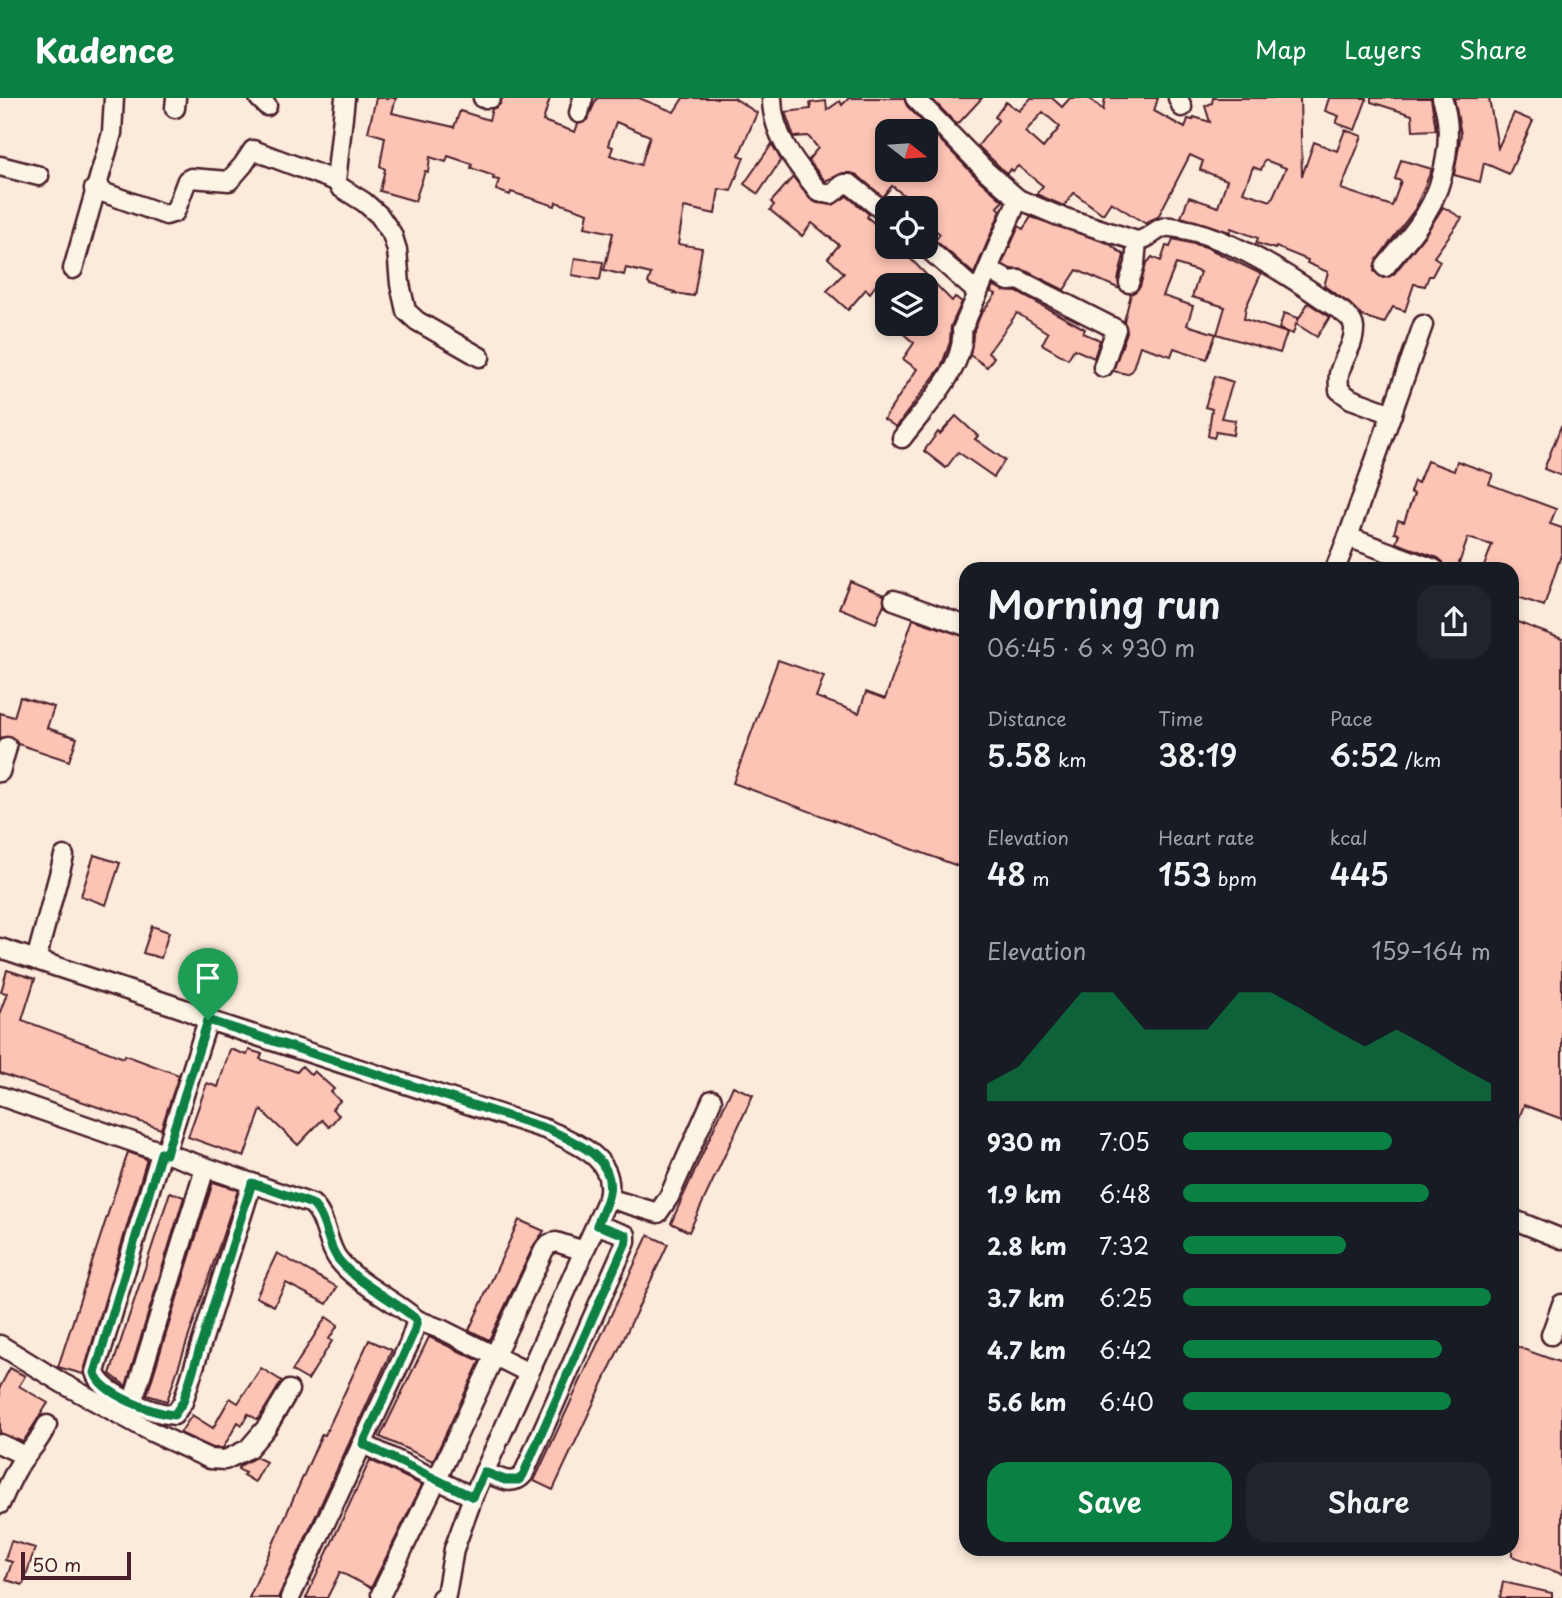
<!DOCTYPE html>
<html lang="en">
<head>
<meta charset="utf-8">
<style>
	:root { --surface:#171b24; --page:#20242c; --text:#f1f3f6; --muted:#9ea1a6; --accent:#0b8043 }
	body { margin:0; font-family:"Playpen Sans",sans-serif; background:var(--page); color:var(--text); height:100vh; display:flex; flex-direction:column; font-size:26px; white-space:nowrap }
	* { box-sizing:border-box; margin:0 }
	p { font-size:23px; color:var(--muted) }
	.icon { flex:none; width:38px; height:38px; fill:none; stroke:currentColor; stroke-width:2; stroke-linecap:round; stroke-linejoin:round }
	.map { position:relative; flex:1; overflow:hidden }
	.sheet { position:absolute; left:959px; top:464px; width:560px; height:994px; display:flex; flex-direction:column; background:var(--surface); border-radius:21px; box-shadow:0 4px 10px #0003 }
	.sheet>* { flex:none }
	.needle { width:46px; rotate:107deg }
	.buttons { position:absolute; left:875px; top:21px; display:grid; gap:14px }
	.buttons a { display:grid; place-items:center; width:63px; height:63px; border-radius:14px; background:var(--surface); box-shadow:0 4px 10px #0003; font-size:35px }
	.scale { position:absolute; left:21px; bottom:18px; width:110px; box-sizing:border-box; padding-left:7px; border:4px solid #4a1f2b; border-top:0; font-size:19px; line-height:24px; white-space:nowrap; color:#4a1f2b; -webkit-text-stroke:5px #fcf5e5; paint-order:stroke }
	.pin { position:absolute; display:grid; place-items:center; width:60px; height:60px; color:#fff; margin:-72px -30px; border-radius:50% 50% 50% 0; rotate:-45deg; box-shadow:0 0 7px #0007 }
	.pin .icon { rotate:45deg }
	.round { display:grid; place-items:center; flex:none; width:74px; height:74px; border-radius:21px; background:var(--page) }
	.headline { display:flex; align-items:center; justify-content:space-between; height:119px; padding:0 28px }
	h1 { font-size:38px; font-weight:600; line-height:52px }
	.figures { display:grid; grid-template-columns:repeat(3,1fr); gap:10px; height:119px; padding:7px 28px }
	.figures div { display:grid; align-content:center }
	.figures b { font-size:30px; font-weight:600 }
	.figures small { font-size:19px; font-weight:400 }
	.figures p { font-size:19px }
	.chart { height:196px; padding:14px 28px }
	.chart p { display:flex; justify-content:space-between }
	.chart svg { width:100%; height:126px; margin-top:7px; fill:var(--accent); opacity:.7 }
	.primary-button { display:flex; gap:14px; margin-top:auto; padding:14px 28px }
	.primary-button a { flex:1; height:80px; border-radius:21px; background:var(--accent); color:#fff; font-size:28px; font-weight:600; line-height:80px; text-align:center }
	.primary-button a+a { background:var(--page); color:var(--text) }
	ul { padding:0 28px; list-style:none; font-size:23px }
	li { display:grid; grid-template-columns:112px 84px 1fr; align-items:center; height:52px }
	li i { height:18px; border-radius:9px; background:var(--accent) }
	header { display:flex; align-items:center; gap:42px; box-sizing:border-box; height:98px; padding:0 35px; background:var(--accent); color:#fff }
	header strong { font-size:33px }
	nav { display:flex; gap:38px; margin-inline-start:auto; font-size:24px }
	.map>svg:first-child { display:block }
	.building { fill:#fdc3b4; stroke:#4a1f2b; stroke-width:2; fill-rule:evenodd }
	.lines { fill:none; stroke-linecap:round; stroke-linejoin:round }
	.minor-casing { stroke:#4a1f2b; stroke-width:23 }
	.minor { stroke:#fcf5e5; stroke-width:18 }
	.route-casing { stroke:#fff; stroke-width:14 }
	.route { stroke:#0b8043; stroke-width:9 }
</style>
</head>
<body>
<header>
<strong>Kadence</strong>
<nav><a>Map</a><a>Layers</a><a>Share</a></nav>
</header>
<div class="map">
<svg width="1562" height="1500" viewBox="0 0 1562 1500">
	<rect width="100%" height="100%" fill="#fcebdb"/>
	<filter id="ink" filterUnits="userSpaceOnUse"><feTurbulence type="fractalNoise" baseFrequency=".0143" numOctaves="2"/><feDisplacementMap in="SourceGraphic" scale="14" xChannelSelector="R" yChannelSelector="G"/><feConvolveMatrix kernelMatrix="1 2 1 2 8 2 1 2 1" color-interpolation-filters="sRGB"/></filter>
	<g filter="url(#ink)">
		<g class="building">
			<path d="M376,0H396L392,15L454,29L460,13L489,22L492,11L500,6L502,0H550L543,23L575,34L578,26L587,22L597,0H639L674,14L683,0H734L757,15L739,57L744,59L731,93L719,91L715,116L684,109L678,146L702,150L694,198L674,195L675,194L650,187L648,185L651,176L626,170L624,177L604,172L613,135L585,129L588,115L556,104L555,108L511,94L510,97L496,92L499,82L493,81L494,78L471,70L472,66L448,58L446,64L430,59L428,74L425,73L415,103L380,93L385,71L380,68L385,39L368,34ZM616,24L650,38L641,67L610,57L613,49L608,47Z"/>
			<path d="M849,0H904L907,8L979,82L1003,103L997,109L1001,112L974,176L935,142L940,136L926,124V110H910L914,105L892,88L883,99L857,77L851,75H843L825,83L808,62L818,50L808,38L794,39L785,14L811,11L810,5L826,3L827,12L840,3L842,7ZM887,33H926V72H887Z"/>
			<polygon points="931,0 982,0 957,27"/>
			<path d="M1031,0H1052L1062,9L1070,0H1089L1103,12L1105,0H1158L1154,13L1185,30L1188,21L1193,22L1194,19L1210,24L1205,8L1212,5L1213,0H1300L1302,78L1314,44L1337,53L1345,32L1362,38L1341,91L1392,108L1401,83L1395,81L1401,62L1432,71L1415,111L1376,163L1374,173L1383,180L1394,176L1425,137L1443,109L1462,120L1434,159L1440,163L1432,178H1429L1425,188L1414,186L1405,213L1393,209L1384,225L1362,218L1349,205L1324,188L1328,174L1307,165L1308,162L1276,149L1275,151L1256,145L1258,140L1231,130L1230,134L1181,119L1189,99L1218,109L1227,82L1200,72L1203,63L1190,57L1158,119L1148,123L1146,126L1111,104L1103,116L1074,95L1064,108L1036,96L1043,88L1018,68L1013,73L1011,71L1007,76L978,48L998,22L995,19L1006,4L1019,13ZM1043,14L1060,29L1043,50L1025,34ZM1265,62L1286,70L1271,103L1243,94L1253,69L1261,72Z"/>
			<polygon points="1329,0 1367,0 1355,32 1336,25 1339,18 1325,13"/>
			<polygon points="1371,0 1431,0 1436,32 1413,33 1412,17 1371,4"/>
			<polygon points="1454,0 1489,0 1498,50 1514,15 1533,23 1509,76 1484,65 1480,84 1454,77 1461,36"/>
			<polygon points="772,46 781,62 758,96 744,86"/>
			<polygon points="793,79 810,101 817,105 833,107 847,98 869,116 867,119 886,135 875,149 899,149 952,203 955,199 962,204 951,228 950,244 941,269 896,329 884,321 917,271 903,261 914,245 892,226 926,226 926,187 887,187 887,190 877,186 870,195 866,191 848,212 827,193 844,175 828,160 839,147 812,125 802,138 770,112 774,107 771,104"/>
			<polygon points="1031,119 1108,145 1124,157 1118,182 1120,191 1077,172 1064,192 1024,172 1011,171 1002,166 1019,128 1023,131"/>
			<polygon points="1173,141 1206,149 1261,176 1246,209 1244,221 1287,235 1280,255 1217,236 1225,209 1192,199 1200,174 1176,166 1163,198 1193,208 1187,227 1216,236 1207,261 1174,250 1171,258 1140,248 1132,273 1127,276 1113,273 1127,234 1124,223 1131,196 1140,189 1146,166 1152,159 1161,163 1166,148 1170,149"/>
			<polygon points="575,160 603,164 600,182 572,177"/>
			<polygon points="993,187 1004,193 1017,194 1085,231 1083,235 1100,242 1094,260 1074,251 1068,261 1042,246 1048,235 1017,215 988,255 994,259 987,269 970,257 973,235 980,218 996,196 991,194"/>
			<polygon points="1308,205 1330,219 1317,239 1296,226 1293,236 1279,231 1284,215 1298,220 1297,224"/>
			<polygon points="1215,278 1233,284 1221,320 1235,322 1233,337 1216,334 1214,340 1208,338 1212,311 1205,309"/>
			<polygon points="956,318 978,338 975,341 1005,362 994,379 958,354 946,370 924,353 938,334 940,336"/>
			<polygon points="1561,328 1562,328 1562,378 1544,371"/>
			<polygon points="1427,363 1454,373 1457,363 1493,376 1489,386 1556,411 1550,426 1562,430 1562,454 1544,508 1512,497 1512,471 1483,471 1492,447 1468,440 1457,471 1445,471 1443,464 1438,460 1396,445 1399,436 1394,435 1398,422 1404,424 1414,396 1410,394 1414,383 1418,385"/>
			<polygon points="850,483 884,497 884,506 876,525 839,510"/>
			<polygon points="913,521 966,539 966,771 733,685 778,562 824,578 816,599 859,615 866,594 885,601"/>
			<polygon points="1512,522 1562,541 1562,1021 1524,1007 1513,1036"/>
			<polygon points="20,599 54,609 47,630 77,640 69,663 18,646 11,638 0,640 0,615 14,619"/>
			<polygon points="94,757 120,765 106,807 81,798"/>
			<polygon points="152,828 169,834 161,860 143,855"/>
			<polygon points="7,872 35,881 22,922 124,960 125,957 179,977 161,1031 0,975 0,914 7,895 1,894"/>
			<polygon points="230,951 247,957 249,952 262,956 260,961 297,974 302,968 311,977 314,973 334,991 331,994 340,1003 332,1011 339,1017 329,1029 322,1022 298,1047 261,1012 244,1059 188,1039 207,985 218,989"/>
			<polygon points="733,988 753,997 689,1134 671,1125"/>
			<polygon points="128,1054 147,1061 83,1276 58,1269"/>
			<polygon points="213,1084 238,1092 167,1303 147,1297"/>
			<polygon points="170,1094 184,1099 126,1288 110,1276"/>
			<polygon points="519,1122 544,1133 534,1147 489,1242 469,1232"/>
			<polygon points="648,1137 668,1146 553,1392 534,1383"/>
			<polygon points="277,1155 337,1189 327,1206 286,1185 274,1208 256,1199"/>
			<polygon points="326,1219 338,1227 329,1241 332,1243 308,1282 292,1273"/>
			<polygon points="429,1239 480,1263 433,1363 380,1339"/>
			<polygon points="369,1242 392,1252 278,1500 249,1500 322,1336 325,1337"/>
			<polygon points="1512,1247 1562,1265 1562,1476 1512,1458 1512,1434 1516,1423 1512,1422"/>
			<polygon points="10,1270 25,1278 19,1288 48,1305 23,1344 0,1335 0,1289"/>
			<polygon points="261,1270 282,1283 258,1322 248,1316 242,1327 238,1324 223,1350 213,1350 180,1335 192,1317 213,1330 230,1300 238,1305"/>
			<polygon points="256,1359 266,1364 255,1384 243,1377 245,1375 238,1371 241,1367"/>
			<polygon points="370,1362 422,1387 371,1490 340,1474 327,1500 306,1500"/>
			<polygon points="11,1443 35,1450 23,1487 6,1482 12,1464 5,1462"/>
			<polygon points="1503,1484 1552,1495 1552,1500 1500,1500"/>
		</g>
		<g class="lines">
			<g class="minor-casing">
				<g id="minor">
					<polyline points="259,0 267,8"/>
					<polyline points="345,0 336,83 340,89 364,104 379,117 392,136 397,152 400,186 406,213 417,223 480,259"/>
					<polyline points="483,0 491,0"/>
					<path d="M772,0C772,37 796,66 819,94L831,96L844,86H850L887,116"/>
					<polyline points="1178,0 1182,9"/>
					<polyline points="175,10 176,0"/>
					<polyline points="579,15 583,0"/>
					<polyline points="0,68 39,78"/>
					<polyline points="94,91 166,117 175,114 187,82 191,80 229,83 243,67 253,52 336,83"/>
					<path d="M1018,101L1056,117L1137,143C1150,142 1157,127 1171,129C1220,134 1284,174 1324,202C1334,209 1353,217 1354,230C1355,247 1342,261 1339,276C1338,281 1339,287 1339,292L1351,301L1392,316"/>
					<polyline points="926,149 978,195"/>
					<path d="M1385,169C1398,152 1414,136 1425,117C1445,85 1455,36 1442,0"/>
					<polyline points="73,171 112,35 114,0"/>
					<polyline points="989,172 1009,183 1019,182 1116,231 1103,269"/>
					<polyline points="1129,185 1135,166 1137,143"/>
					<path d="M902,340C924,311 966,269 962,232L1018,101L987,74L915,0"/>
					<polyline points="1348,439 1434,471"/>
					<polyline points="1335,471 1348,439 1423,227"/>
					<polyline points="894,502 966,528"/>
					<polyline points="0,674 7,649"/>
					<path d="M0,850L184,911L208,922L548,1032C577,1046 617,1060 608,1100L473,1399L454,1451L446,1497L441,1500"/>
					<polyline points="36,862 64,758"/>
					<path d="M0,998L312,1106C327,1120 326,1145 338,1161C358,1187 392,1200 417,1222L409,1246L290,1500"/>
					<path d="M161,1055L95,1274C101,1296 153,1315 174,1317L183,1304L252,1085"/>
					<polyline points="165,1056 208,922"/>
					<polyline points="608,1100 658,1115 669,1099 712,1002"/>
					<polyline points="1512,1121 1562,1141"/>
					<polyline points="417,1222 443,1232 529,1275"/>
					<polyline points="1551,1237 1562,1206"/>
					<polyline points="0,1247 62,1285 150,1333 210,1361 225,1362 248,1351 267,1329 289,1292"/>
					<polyline points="133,1303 205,1070"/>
					<polyline points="0,1346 26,1358"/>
					<polyline points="363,1346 473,1399"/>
					<path d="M484,1374C497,1379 512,1389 523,1377L626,1144V1137L597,1127"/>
					<path d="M0,1406C7,1391 14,1373 24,1360C35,1347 39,1342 47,1327"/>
					<polyline points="381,1496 437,1381 544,1152 549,1146 556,1144 584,1153"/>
				</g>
			</g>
			<use href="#minor" class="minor"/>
		</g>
	</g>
	<g class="lines" filter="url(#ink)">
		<g class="route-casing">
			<path id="route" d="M208,922L548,1031C574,1044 615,1058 609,1095C607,1106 601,1117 597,1127L626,1137V1144L523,1377L519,1382H505L484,1374L473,1399L363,1346L414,1234L417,1222C392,1200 359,1187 338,1161C326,1145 327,1120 312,1106L252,1085L183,1304L174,1317C153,1315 101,1296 95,1275L161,1055L166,1056Z"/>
		</g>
		<use href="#route" class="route"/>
	</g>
</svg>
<div class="buttons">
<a><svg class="needle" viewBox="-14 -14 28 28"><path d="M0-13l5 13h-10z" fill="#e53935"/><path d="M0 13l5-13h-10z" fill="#9ea1a6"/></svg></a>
<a><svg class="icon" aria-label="locate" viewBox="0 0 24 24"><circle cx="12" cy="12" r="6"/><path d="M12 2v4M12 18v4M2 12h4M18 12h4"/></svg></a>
<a><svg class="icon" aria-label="layers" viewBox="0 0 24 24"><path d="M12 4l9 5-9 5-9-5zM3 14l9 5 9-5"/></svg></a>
</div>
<div class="scale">50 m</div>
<div class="pin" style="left:208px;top:922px;background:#1e9e55"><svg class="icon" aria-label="arrive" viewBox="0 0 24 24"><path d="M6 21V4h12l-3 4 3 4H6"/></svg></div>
<section class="sheet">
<div class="headline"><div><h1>Morning run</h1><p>06:45 · 6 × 930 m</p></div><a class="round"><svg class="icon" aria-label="share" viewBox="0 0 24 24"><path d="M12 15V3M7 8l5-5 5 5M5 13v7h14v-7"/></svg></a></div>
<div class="figures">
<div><p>Distance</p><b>5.58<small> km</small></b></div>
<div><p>Time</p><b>38:19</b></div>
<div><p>Pace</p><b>6:52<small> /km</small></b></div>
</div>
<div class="figures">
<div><p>Elevation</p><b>48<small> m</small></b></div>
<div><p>Heart rate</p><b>153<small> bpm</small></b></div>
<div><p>kcal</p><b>445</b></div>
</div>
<div class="chart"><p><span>Elevation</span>159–164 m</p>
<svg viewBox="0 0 160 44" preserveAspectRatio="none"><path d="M0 44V38L10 32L20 19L30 6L40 6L50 19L60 19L70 19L80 6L90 6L100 12L110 19L120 25L130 19L140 25L150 32L160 38V44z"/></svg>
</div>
<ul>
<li><b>930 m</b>7:05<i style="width:68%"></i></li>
<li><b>1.9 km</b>6:48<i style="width:80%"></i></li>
<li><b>2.8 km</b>7:32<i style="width:53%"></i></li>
<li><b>3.7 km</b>6:25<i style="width:100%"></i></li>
<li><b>4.7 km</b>6:42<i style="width:84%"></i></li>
<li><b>5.6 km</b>6:40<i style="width:87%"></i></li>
</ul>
<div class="primary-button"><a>Save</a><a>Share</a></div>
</section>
</div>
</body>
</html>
